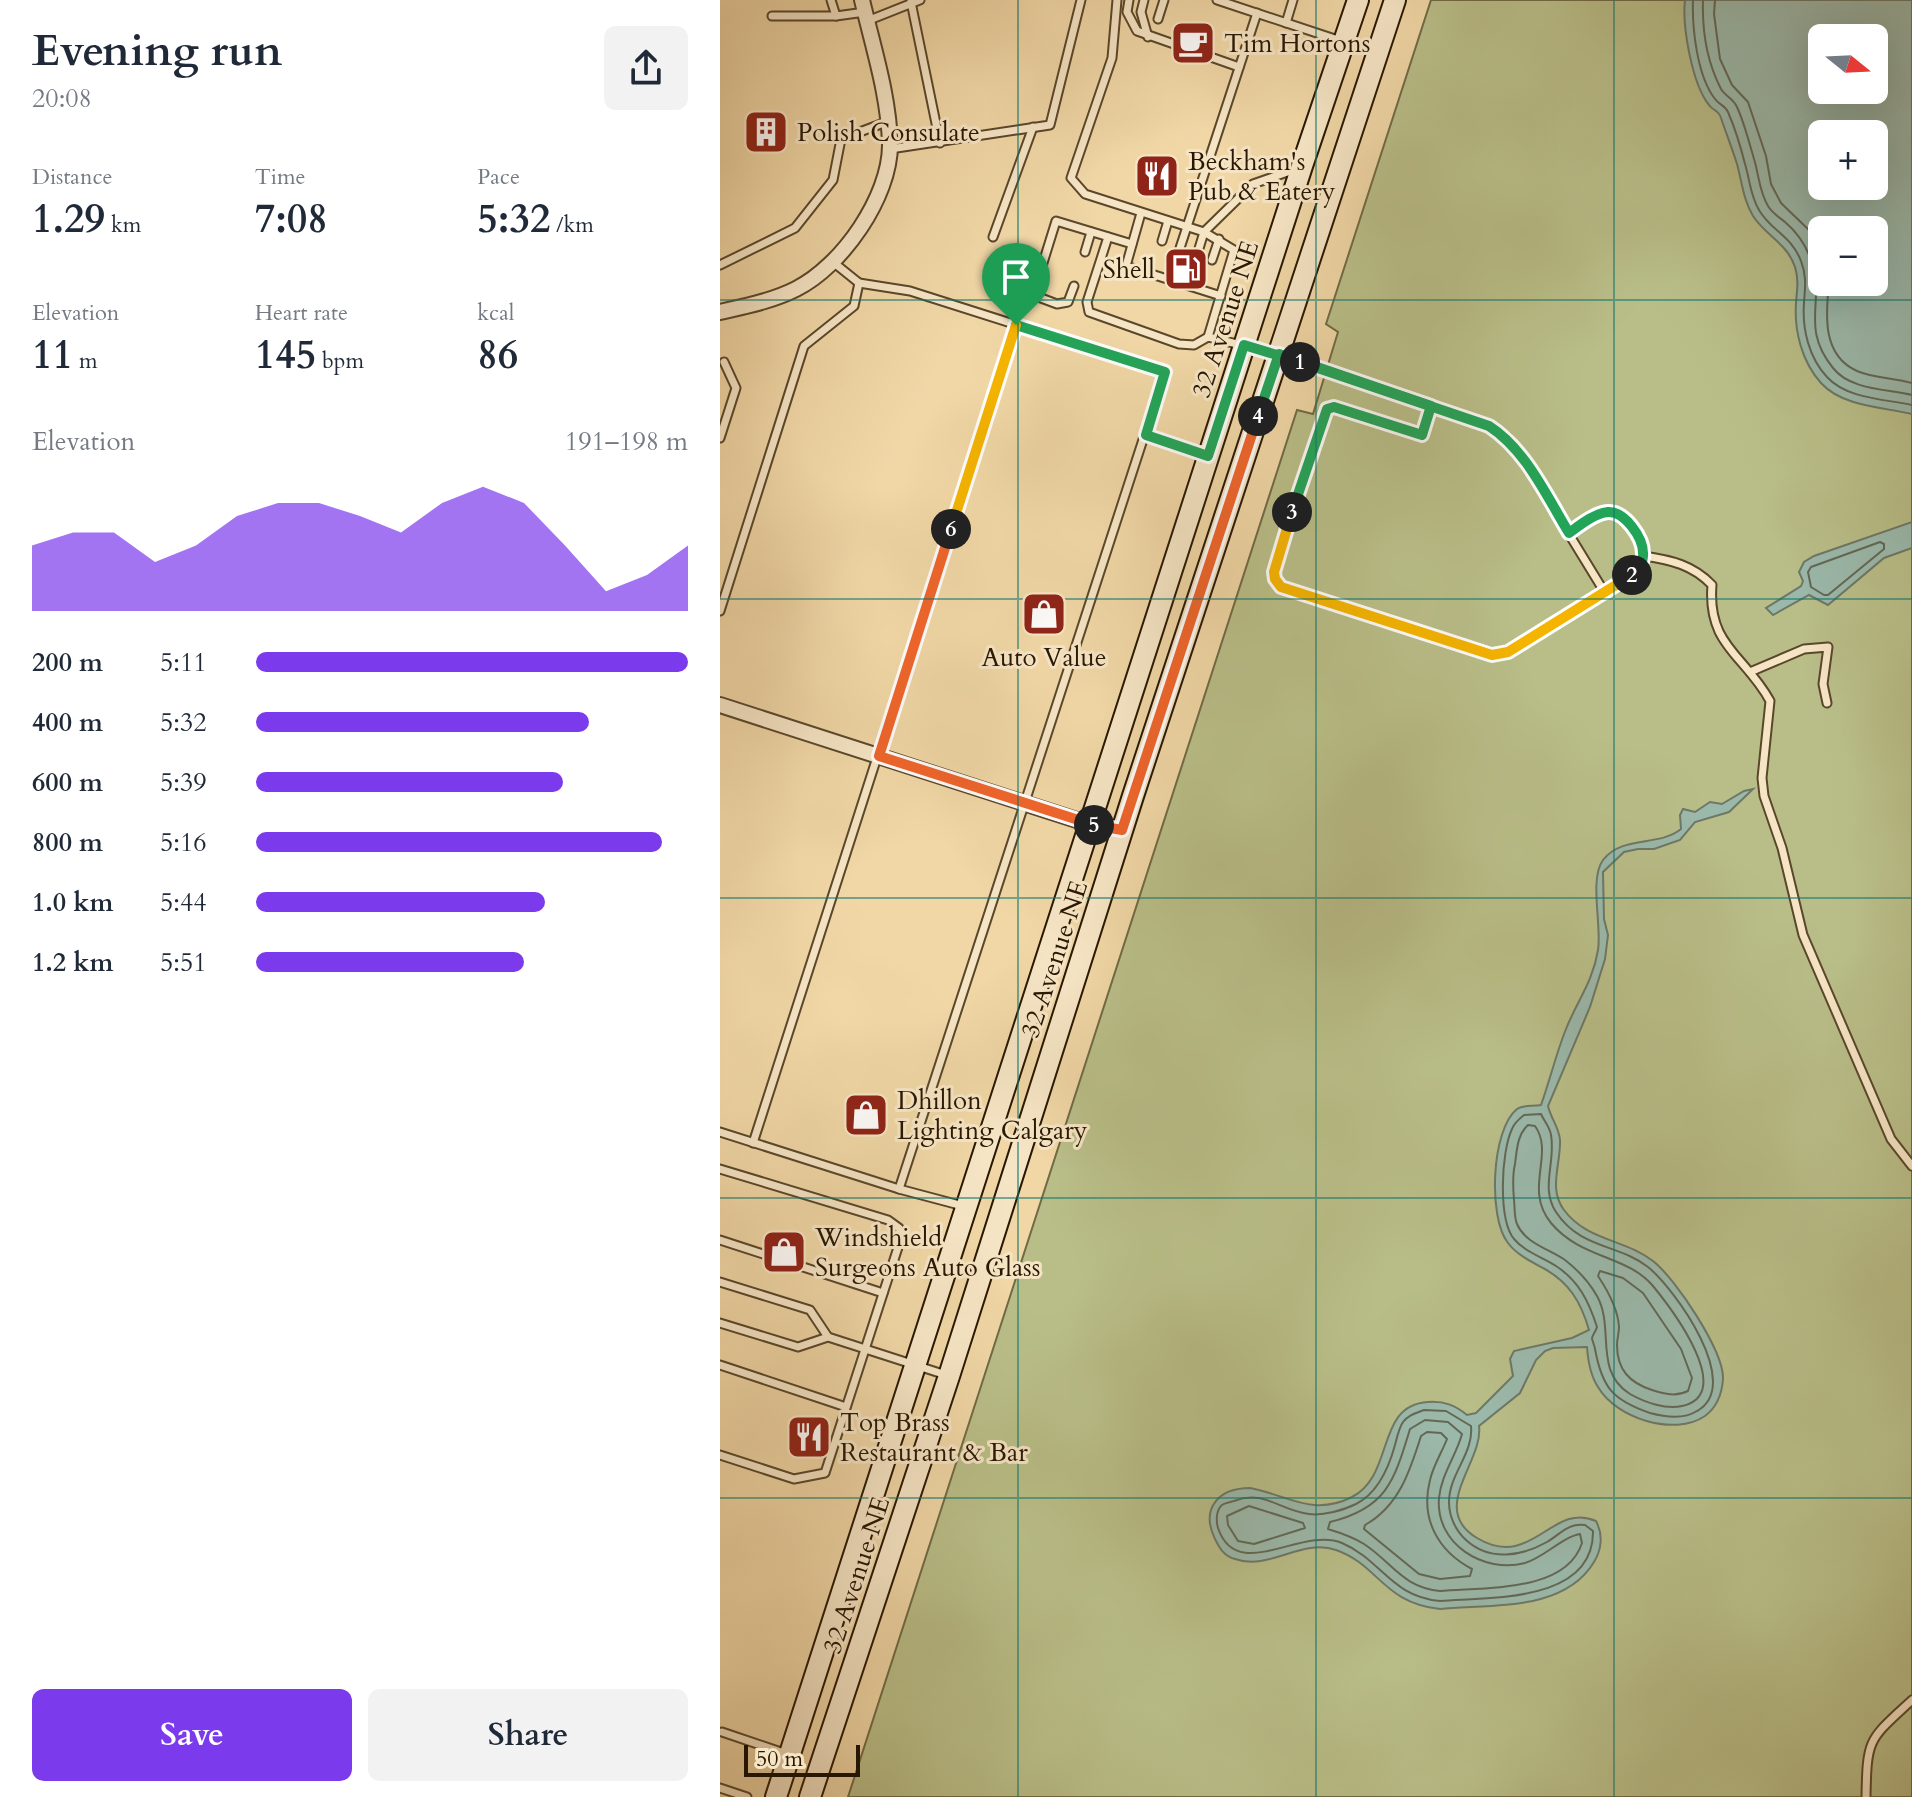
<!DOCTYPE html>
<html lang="en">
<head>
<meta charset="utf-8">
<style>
	:root { --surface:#fff; --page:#f2f2f3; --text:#1f2937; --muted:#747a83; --accent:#7c3aed }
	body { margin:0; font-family:Cardo,serif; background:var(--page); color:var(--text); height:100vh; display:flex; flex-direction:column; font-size:30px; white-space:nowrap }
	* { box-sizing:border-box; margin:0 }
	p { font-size:26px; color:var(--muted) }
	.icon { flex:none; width:44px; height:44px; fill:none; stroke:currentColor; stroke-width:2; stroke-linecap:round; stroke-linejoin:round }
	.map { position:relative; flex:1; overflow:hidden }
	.side { display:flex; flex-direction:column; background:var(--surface); width:720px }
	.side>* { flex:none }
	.needle { width:52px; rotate:108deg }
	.tools { position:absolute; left:1088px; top:24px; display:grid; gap:16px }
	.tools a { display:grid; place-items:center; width:80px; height:80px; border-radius:12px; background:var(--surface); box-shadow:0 8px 32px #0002; font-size:40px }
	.scale { position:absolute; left:24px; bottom:20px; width:116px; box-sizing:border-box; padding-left:8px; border:4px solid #281702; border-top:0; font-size:22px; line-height:28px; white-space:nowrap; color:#281702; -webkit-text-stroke:6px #f6e5c5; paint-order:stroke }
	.pin { position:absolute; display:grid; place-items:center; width:68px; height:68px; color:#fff; margin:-82px -34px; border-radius:50% 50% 50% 0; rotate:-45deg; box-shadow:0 0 8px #0007 }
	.pin .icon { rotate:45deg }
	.km { position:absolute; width:40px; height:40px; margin:-20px; border-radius:50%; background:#222; color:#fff; font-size:22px; line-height:40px; text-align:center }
	.round { display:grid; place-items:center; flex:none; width:84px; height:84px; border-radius:12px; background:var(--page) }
	.head { display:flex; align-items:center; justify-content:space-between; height:136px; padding:0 32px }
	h1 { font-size:44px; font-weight:800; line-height:60px }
	.stats { display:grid; grid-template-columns:repeat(3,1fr); gap:12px; height:136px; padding:8px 32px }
	.stats div { display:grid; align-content:center }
	.stats b { font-size:40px; font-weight:800 }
	.stats small { font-size:22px; font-weight:400 }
	.stats p { font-size:22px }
	.chart { height:224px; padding:16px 32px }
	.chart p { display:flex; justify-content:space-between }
	.chart svg { width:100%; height:144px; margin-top:8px; fill:var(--accent); opacity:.7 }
	.action { display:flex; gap:16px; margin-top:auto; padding:16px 32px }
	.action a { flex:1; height:92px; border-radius:12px; background:var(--accent); color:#fff; font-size:32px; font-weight:800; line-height:92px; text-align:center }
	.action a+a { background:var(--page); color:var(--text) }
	ul { padding:0 32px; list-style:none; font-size:26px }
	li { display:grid; grid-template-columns:128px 96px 1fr; align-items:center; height:60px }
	li i { height:20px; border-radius:10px; background:var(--accent) }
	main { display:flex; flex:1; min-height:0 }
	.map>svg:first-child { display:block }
	.green { fill:#b9be88; stroke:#706a45; stroke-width:2; fill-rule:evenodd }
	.water { fill:#9bb9ab; stroke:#6d7867; stroke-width:2; fill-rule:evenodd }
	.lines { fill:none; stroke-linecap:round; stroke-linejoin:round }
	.shore { stroke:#626856; stroke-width:2 }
	.lane-casing { stroke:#5a472b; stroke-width:11 }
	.street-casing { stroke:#5a472b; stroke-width:18 }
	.secondary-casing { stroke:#281702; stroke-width:24 }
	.lane { stroke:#f6e5c5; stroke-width:7 }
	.street { stroke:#f6e5c5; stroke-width:14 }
	.secondary { stroke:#f6e5c5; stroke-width:20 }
	.split-1-casing { stroke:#fff; stroke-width:16 }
	.split-2-casing { stroke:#fff; stroke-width:16 }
	.split-3-casing { stroke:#fff; stroke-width:16 }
	.split-4-casing { stroke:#fff; stroke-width:16 }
	.split-5-casing { stroke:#fff; stroke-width:16 }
	.split-6-casing { stroke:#fff; stroke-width:16 }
	.split-7-casing { stroke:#fff; stroke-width:16 }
	.split-1 { stroke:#22a559; stroke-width:10 }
	.split-2 { stroke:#22a559; stroke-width:10 }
	.split-3 { stroke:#f5b400; stroke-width:10 }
	.split-4 { stroke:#22a559; stroke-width:10 }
	.split-5 { stroke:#f0652b; stroke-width:10 }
	.split-6 { stroke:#f0652b; stroke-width:10 }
	.split-7 { stroke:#f5b400; stroke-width:10 }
	.grid { fill:none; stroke:#0f766e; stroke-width:2; stroke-opacity:0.55 }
	.labels { text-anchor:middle; stroke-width:6; stroke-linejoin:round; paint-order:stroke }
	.poi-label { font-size:26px; fill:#281702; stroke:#f6e5c5; text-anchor:start }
	.street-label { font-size:26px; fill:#281702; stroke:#f6e5c5 }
</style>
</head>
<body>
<main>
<section class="side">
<div class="head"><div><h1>Evening run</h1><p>20:08</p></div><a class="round"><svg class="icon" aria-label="share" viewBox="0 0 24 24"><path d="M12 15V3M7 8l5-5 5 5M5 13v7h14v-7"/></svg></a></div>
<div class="stats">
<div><p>Distance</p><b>1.29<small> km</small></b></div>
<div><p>Time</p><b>7:08</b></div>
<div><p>Pace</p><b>5:32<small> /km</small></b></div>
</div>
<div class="stats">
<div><p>Elevation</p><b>11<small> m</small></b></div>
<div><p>Heart rate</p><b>145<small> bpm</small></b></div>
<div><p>kcal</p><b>86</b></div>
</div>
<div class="chart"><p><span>Elevation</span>191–198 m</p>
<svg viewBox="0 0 160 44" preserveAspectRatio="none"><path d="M0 44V24L10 20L20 20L30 29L40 24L50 15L60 11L70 11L80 15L90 20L100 11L110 6L120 11L130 24L140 38L150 33L160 24V44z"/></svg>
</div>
<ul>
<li><b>200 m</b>5:11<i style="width:100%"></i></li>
<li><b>400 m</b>5:32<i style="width:77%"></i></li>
<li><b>600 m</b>5:39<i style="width:71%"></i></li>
<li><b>800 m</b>5:16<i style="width:94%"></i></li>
<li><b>1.0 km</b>5:44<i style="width:67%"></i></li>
<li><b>1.2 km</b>5:51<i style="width:62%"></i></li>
</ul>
<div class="action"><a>Save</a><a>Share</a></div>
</section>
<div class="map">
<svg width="1192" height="1797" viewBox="0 0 1192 1797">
	<rect width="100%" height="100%" fill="#f1d7a6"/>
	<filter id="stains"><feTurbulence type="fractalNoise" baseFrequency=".0025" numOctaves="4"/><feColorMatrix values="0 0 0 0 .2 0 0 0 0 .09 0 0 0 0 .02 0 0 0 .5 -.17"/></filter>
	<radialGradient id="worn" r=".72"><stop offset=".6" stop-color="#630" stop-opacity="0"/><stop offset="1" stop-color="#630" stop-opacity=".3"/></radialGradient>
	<path class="green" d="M711,0H1192V1797H128L577,410L593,414L618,332L606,324ZM1102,38H1154V90H1102ZM1102,134H1154V186H1102ZM1102,230H1154V282H1102Z"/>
	<g class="water">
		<path d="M965,0H1192V414C1163,407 1123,407 1101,383C1082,362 1074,331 1076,303C1077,290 1079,280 1075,267C1067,243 1046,236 1033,216C1023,199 1022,182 1017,164C1012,148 1006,133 1001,118C999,110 993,111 989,105C972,84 962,26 965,0ZM1154,38V90H1102V38ZM1154,134V186H1102V134ZM1154,230V282H1102V230Z"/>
		<polygon points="1192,522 1192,548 1164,558 1108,605 1089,595 1053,615 1046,608 1081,586 1083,581 1079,572 1084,562 1094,556"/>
		<path d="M1033,789L1009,812L975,822L960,840L934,849H918L904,852L883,872L884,919L888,935L885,959L870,1007L828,1106C831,1119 839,1127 840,1140C841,1164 828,1189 844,1210C867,1241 905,1239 933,1261C955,1278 1004,1351 1003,1379C1002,1394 997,1407 985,1416C954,1437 896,1418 878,1387C870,1375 868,1361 867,1347L833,1348L825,1351L816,1360L800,1393L759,1426C764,1461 708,1509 757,1538C812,1571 832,1501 876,1521C883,1534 882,1549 874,1562C844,1612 771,1604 720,1609C663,1603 659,1565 616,1550C582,1538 549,1571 515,1559C504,1556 500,1549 495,1539C480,1508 499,1488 530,1488C568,1495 592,1517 632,1497C675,1475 655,1405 708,1402C724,1401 735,1405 747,1415L756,1413L793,1376L790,1359L794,1351L852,1338L869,1330C861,1302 849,1282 823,1268C810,1261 796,1254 788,1243C768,1218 771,1130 797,1109C804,1104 813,1107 821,1105C830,1080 836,1054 846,1029C857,1001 873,982 878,950C882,926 869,879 883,860C902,835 939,847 961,829L960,815L963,809L975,812L990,802L1002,804L1024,791Z"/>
	</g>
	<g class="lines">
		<g class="shore">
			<path d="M973,0C972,28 977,76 995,99C999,105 1005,105 1008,112C1014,126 1021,148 1025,164C1030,180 1030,195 1039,210C1051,231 1071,235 1081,261C1087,276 1085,288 1084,303C1082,329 1089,358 1107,377C1127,399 1165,399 1192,405"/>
			<path d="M983,0C982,30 987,62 1001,89C1005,96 1013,98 1017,107C1024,122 1029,142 1034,159C1039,175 1039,191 1048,206C1052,213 1059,217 1065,222C1078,233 1087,247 1092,263C1105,302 1080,327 1113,368C1130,390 1167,389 1192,395"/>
			<polyline points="995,0 994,14 1000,59 1012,85 1028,102 1046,156 1051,184 1061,203 1091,232 1102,255"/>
			<path d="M1109,282C1106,313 1101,355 1137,371C1153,378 1174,378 1192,383"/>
			<polygon points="1160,542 1164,544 1164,549 1108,595 1104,595 1091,587 1088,572 1091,567"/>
			<path d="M821,1114C824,1121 830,1127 831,1135C836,1162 820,1188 836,1212C860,1249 899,1244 928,1267C955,1289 1024,1385 977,1411C963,1420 945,1417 930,1413C892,1400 882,1387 875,1349C875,1347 872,1340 872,1338C873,1334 876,1331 877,1327C869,1302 859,1281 836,1266C822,1257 805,1252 794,1239C778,1219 781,1152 792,1129C794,1123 799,1119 804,1115Z"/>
			<path d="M808,1125L815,1126C835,1154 803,1189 831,1223C861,1259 907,1255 933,1286C951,1308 1017,1394 962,1406C946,1410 924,1402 910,1394C873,1371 895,1328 877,1296C869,1282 858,1270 845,1260C829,1249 805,1243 797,1224C794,1217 795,1208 794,1200C793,1188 792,1176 795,1164C797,1150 797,1135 808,1125Z"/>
			<path d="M880,1271L903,1278L923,1293L961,1349L972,1378L968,1391C956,1397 945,1394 932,1390C910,1383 897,1370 897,1345C897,1339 899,1333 899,1327C898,1309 888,1291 878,1276Z"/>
			<path d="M704,1410L726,1411L751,1426C754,1453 729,1474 729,1502C729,1517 736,1531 746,1540C770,1562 802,1556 827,1542C841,1534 847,1523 865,1525L873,1531C874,1603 770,1597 720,1601C670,1596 662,1560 622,1543C581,1526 517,1584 498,1528C496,1521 496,1510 502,1505C503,1504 513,1501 514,1501C543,1489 561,1511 589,1514C603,1516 624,1510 636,1504C658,1493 669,1467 675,1445C677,1437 679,1428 683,1422C688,1415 696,1413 704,1410Z"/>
			<path d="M705,1420L728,1422L742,1434C736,1456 721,1475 719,1498C715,1544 764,1574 805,1563C825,1557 842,1537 860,1534L862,1543C846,1593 764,1587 720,1591C682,1587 673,1563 644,1544C633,1537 621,1533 608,1529L610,1522C667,1508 674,1481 690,1429Z"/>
			<path d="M707,1432L721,1433L727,1439C722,1452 713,1466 710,1480C700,1519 718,1551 752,1569L750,1576L720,1579L699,1574L644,1529L645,1525C679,1506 690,1471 701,1436Z"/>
			<polygon points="529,1506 583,1523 585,1528 534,1544 518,1541 508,1525 507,1516"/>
		</g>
		<g class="lane-casing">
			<g id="lane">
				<polyline points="111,0 116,16"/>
				<polyline points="397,0 392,58 351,178 365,194 484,232 514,250 488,337"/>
				<polyline points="409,0 407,12 417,31 519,67"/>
				<polyline points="424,0 421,12 428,37"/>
				<polyline points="497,0 624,42"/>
				<polyline points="191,2 220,143"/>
				<polyline points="52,16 116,16 145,12"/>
				<polyline points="438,19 444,0"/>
				<polyline points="147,21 200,0"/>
				<polyline points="566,23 573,0"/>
				<polyline points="170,149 330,125 361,0"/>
				<polyline points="421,213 406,266 501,296"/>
				<polyline points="273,237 313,127"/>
				<polyline points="388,237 367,302 369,312 459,344 474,345 488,337 559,354 769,426 787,437 800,454 885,593"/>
				<polyline points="442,241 448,221"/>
				<polyline points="460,248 537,13"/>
				<polyline points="365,252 371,232"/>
				<polyline points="477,255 484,232 533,184 576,169"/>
				<polyline points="492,260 499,239"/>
				<polyline points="0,265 75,228 113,180 121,139 169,121"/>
				<polyline points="139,283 190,291 445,372 179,1189 243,1206"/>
				<polyline points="354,286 348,302 337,304 313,295 336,221 412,244"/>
				<path d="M711,406L702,435L614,407L604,413L554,572L555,579L561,587L780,655L908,579C915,573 920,568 923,559C927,543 906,511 888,512C874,513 860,525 849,533"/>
				<polyline points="426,435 486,456"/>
				<polyline points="0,438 16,388 4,362"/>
				<path d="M924,556C951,560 973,565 992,585C987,646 1025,655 1050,701L1042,778L1044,796L1062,848L1083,935L1171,1139L1192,1166"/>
				<polyline points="0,611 84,346 134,306 139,283 113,262"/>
				<polyline points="1030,672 1084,649 1108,647 1103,684 1107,703"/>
				<polyline points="0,1132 179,1189"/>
				<polyline points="33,1143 296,325"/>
				<polyline points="0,1169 168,1220 179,1228 182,1235 105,1473 74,1479 0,1455"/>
				<polyline points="0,1240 163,1293"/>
				<polyline points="0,1282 90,1310 108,1337 226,1375"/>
				<polyline points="0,1323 78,1347 108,1337"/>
				<polyline points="0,1365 126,1407"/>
				<polyline points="2,1732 67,1754"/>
				<polyline points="0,1788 27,1797"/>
				<path d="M1146,1797C1147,1737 1149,1740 1192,1700"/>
			</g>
		</g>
		<g class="street-casing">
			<g id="street">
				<path d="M0,312C26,306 52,301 76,289C122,266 170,197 170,145C169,96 153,47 142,0"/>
				<polyline points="0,705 369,824 402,830"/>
			</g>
		</g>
		<g class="secondary-casing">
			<g id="secondary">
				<polyline points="56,1797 582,166 638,0"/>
				<polyline points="90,1797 229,1376 413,796 675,0"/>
			</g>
		</g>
		<use href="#lane" class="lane"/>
		<use href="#street" class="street"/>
		<use href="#secondary" class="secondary"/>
	</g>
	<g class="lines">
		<g class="split-1-casing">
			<polyline id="split-1" points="296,325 445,372 426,435 488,456 524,345 580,362"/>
		</g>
		<g class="split-2-casing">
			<path id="split-2" d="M580,362L769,426C806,450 826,495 849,533C860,525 875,513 888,512C905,511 923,538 923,553C924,562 919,569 912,575"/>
		</g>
		<g class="split-3-casing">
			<polyline id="split-3" points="572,512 554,572 555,579 561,587 772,655 788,652 912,575"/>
		</g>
		<g class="split-4-casing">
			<polyline id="split-4" points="538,416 559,354 711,406 702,435 614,407 607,409 572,512"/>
		</g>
		<g class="split-5-casing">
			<polyline id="split-5" points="374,825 402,830 538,416"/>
		</g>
		<g class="split-6-casing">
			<polyline id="split-6" points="231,529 159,756 374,825"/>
		</g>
		<g class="split-7-casing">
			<polyline id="split-7" points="231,529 296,325"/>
		</g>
		<use href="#split-1" class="split-1"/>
		<use href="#split-2" class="split-2"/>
		<use href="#split-3" class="split-3"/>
		<use href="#split-4" class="split-4"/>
		<use href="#split-5" class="split-5"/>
		<use href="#split-6" class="split-6"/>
		<use href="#split-7" class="split-7"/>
	</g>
	<path class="grid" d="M298,0V1797M596,0V1797M894,0V1797M0,300H1192M0,599H1192M0,898H1192M0,1198H1192M0,1498H1192"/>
	<defs>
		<g id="cafe-square" transform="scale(2.3)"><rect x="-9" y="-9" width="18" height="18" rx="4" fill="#8f2418" stroke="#f6e5c5"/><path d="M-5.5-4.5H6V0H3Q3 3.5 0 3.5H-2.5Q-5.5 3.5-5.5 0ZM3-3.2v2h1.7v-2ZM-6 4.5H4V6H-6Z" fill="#fff"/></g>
		<g id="building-square" transform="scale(2.3)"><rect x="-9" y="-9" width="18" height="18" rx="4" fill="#8f2418" stroke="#f6e5c5"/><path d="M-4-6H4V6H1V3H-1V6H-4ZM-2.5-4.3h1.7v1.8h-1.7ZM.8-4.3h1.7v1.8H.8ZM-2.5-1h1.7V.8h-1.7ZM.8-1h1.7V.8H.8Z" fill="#fff"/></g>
		<g id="restaurant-square" transform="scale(2.3)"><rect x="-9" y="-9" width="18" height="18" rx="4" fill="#8f2418" stroke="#f6e5c5"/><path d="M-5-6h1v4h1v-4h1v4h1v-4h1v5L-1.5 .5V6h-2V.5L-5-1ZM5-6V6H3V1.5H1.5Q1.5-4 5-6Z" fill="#fff"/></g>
		<g id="fuel-square" transform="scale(2.3)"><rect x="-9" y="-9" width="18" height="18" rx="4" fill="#8f2418" stroke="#f6e5c5"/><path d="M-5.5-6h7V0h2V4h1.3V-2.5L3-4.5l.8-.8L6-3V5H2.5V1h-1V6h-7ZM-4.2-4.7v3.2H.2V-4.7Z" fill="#fff"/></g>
		<g id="shop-square" transform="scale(2.3)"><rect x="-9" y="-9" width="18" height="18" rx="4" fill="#8f2418" stroke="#f6e5c5"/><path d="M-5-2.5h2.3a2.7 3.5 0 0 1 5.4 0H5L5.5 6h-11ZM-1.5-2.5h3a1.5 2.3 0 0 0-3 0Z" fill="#fff"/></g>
	</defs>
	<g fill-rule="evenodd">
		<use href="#cafe-square" x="473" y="43"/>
		<use href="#building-square" x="46" y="132"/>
		<use href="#restaurant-square" x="437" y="176"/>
		<use href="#fuel-square" x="466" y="269"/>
		<use href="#shop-square" x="324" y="614"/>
		<use href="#shop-square" x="146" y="1115"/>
		<use href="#shop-square" x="64" y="1252"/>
		<use href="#restaurant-square" x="89" y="1437"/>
	</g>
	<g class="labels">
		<g class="poi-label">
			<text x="504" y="52">Tim Hortons</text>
			<text x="77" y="141">Polish Consulate</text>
			<text x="468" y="170">Beckham's<tspan x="468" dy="30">Pub &amp; Eatery</tspan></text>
			<text x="435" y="278" text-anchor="end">Shell</text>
			<text x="324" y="666" text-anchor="middle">Auto Value</text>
			<text x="177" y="1109">Dhillon<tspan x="177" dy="30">Lighting Calgary</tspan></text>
			<text x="95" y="1246">Windshield<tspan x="95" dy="30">Surgeons Auto Glass</tspan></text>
			<text x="120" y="1431">Top Brass<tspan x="120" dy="30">Restaurant &amp; Bar</tspan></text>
		</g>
		<g class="street-label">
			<text transform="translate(505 319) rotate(-72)" y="9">32 Avenue NE</text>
			<text transform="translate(334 959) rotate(-72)" y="9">32 Avenue NE</text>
			<text transform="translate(136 1575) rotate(-72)" y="9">32 Avenue NE</text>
		</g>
	</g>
	<rect width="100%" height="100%" filter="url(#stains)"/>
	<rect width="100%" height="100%" fill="url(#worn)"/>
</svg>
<div class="tools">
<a><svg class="needle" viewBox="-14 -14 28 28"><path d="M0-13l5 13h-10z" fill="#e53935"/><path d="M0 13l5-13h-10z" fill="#747a83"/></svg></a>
<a>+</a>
<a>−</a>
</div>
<div class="scale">50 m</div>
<div class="pin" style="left:296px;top:325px;background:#1e9e55"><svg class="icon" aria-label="arrive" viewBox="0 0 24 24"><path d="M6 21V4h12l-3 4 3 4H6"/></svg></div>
<b class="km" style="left:580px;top:362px">1</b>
<b class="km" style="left:912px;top:575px">2</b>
<b class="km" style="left:572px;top:512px">3</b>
<b class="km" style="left:538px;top:416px">4</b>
<b class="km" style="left:374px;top:825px">5</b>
<b class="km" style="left:231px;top:529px">6</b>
</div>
</main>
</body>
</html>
